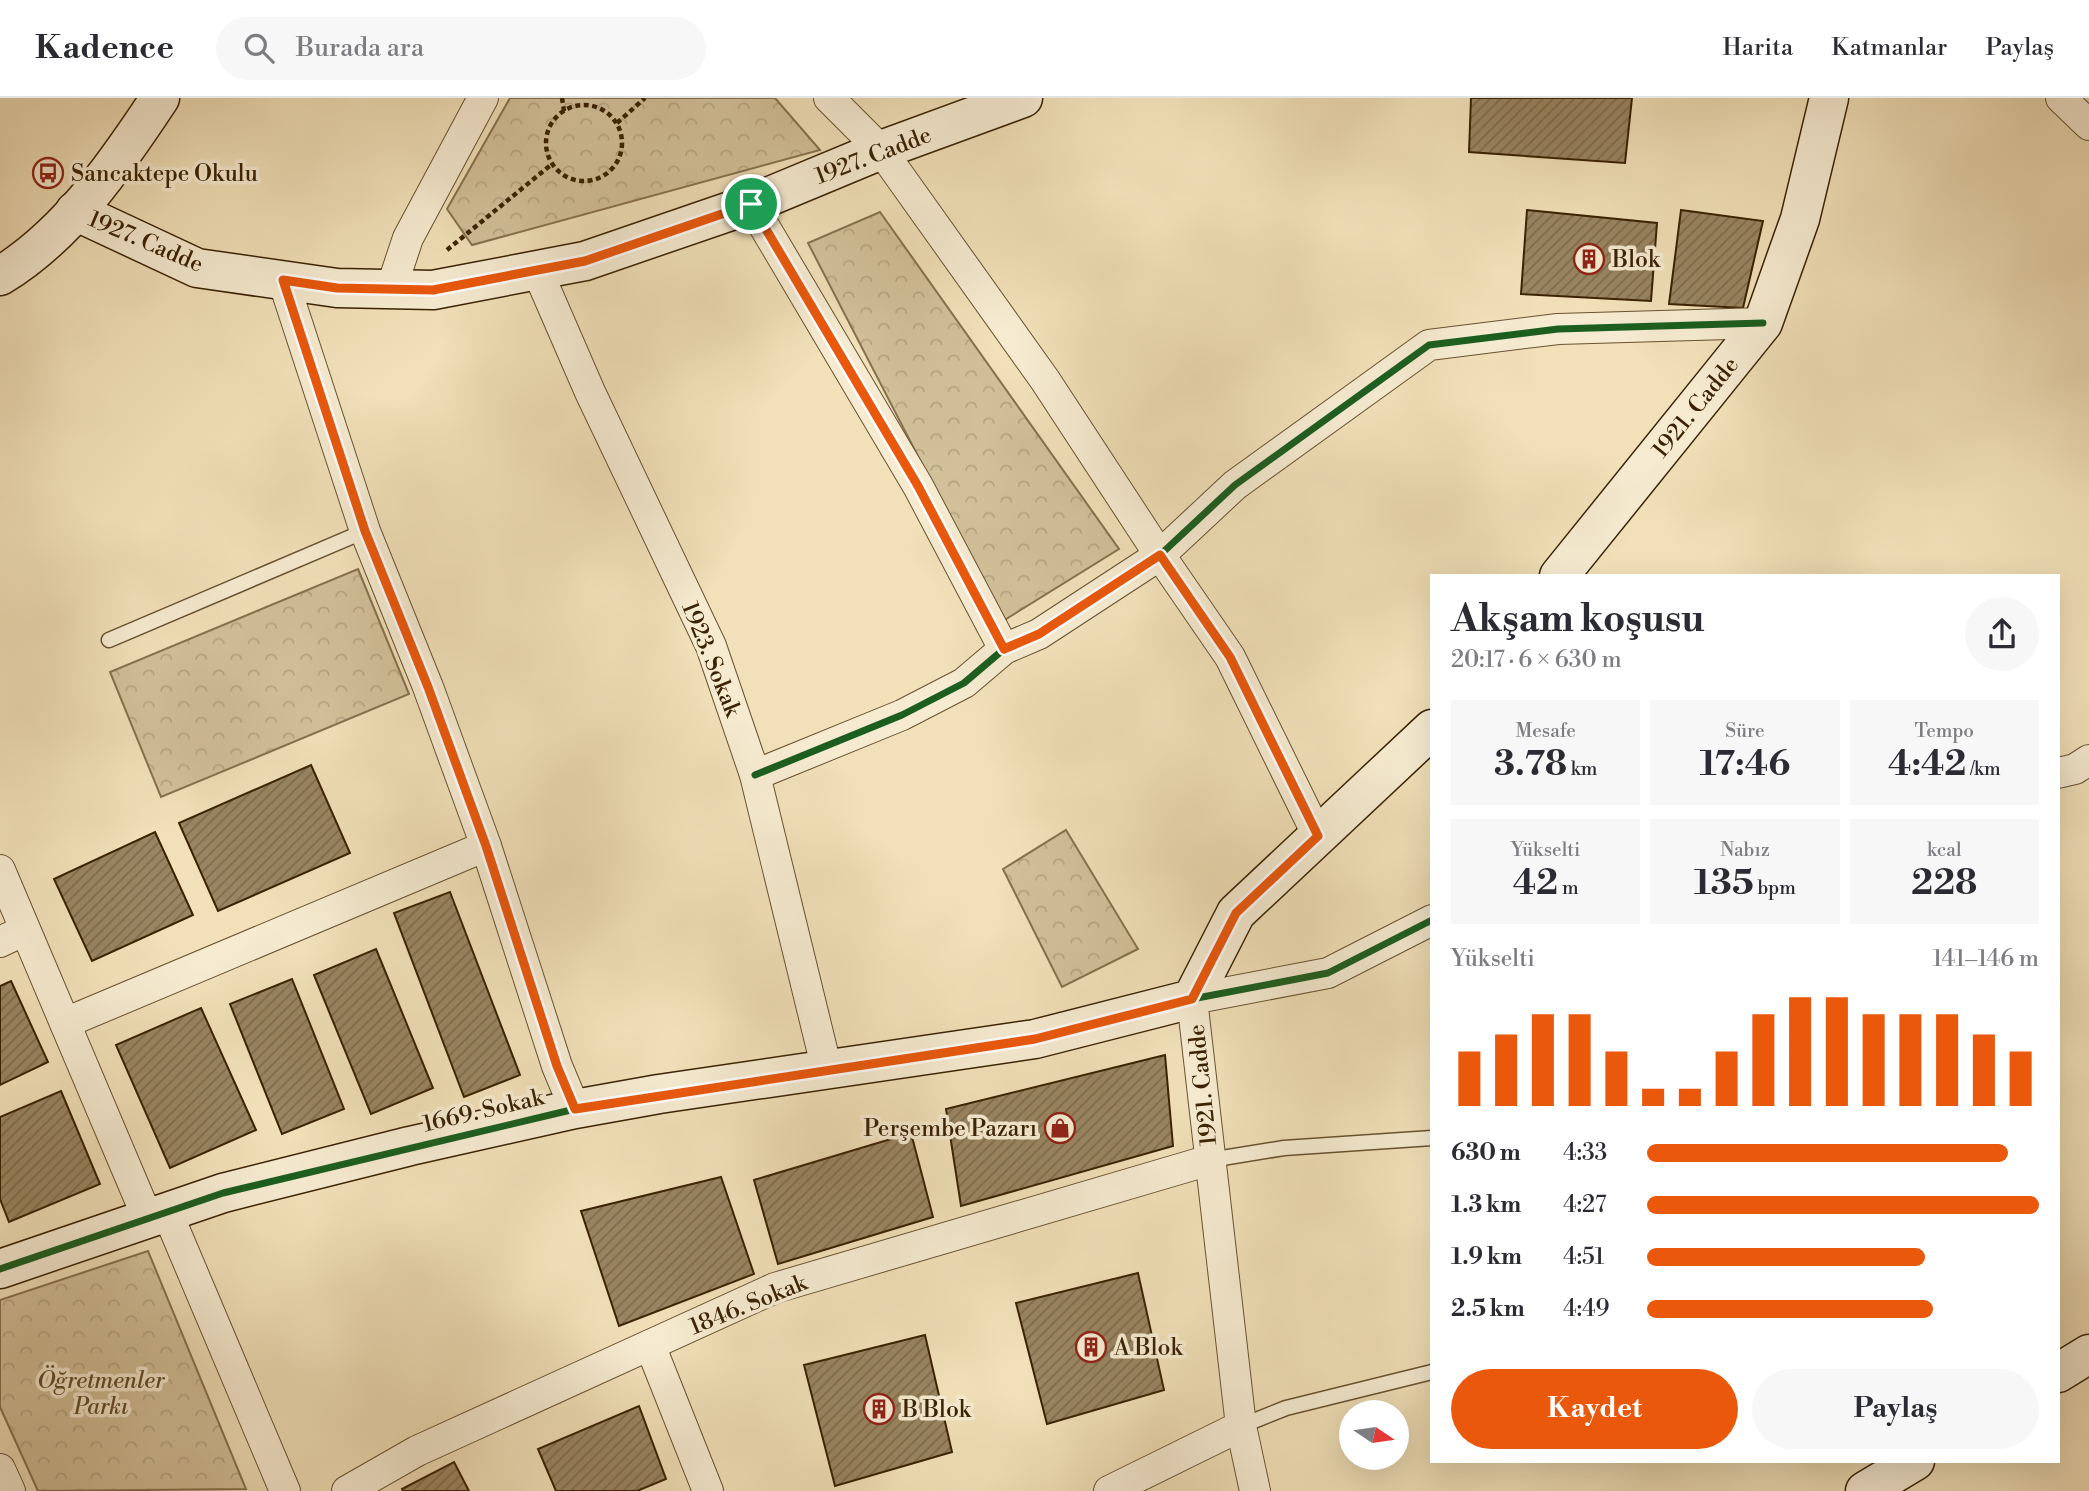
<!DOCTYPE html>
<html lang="tr">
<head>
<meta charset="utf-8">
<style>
	:root { --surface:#fff; --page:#f7f7f7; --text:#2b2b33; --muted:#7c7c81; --line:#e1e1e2; --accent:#ea580c }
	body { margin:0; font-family:"Libre Bodoni",serif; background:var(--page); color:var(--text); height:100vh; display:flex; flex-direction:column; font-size:26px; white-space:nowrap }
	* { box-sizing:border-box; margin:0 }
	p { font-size:23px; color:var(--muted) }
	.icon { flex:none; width:38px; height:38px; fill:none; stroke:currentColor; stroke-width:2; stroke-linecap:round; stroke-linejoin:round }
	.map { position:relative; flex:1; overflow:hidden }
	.sheet { position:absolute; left:1430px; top:476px; width:630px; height:889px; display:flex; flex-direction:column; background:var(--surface); border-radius:0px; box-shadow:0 7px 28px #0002 }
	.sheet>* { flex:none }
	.needle { width:46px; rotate:103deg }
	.fabs { position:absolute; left:1339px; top:1302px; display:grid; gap:14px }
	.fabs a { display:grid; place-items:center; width:70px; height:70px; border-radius:50%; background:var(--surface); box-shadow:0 7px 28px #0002; font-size:35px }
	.pin { position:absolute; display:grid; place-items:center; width:60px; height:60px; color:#fff; margin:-30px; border:4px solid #fff; border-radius:50%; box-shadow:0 2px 7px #0007 }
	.round { display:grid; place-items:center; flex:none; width:74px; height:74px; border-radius:37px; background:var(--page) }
	.headline { display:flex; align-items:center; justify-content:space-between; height:119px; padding:0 21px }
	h1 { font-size:38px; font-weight:700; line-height:52px }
	.figures { display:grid; grid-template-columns:repeat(3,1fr); gap:10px; height:119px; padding:7px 21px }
	.figures div { display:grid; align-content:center; border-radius:0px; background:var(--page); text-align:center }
	.figures b { font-size:35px; font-weight:700 }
	.figures small { font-size:19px; font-weight:400 }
	.figures p { font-size:19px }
	.chart { height:196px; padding:14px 21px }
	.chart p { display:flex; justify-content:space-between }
	.chart svg { width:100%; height:126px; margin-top:7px; stroke:var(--accent); stroke-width:6 }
	.primary-button { display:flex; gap:14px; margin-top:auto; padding:14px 21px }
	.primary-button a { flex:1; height:80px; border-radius:42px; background:var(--accent); color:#fff; font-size:28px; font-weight:700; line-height:80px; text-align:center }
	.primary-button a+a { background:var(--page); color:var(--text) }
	ul { padding:0 21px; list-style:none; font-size:23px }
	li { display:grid; grid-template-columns:112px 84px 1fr; align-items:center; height:52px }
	li i { height:18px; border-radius:9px; background:var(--accent) }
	header { display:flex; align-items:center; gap:42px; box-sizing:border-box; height:98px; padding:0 35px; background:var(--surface); border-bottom:2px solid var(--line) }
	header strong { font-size:33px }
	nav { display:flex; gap:38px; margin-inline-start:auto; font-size:24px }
	.search { width:490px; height:63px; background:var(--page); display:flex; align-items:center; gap:18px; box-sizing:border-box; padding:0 24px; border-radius:38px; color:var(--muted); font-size:26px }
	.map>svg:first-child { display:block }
	.park { fill:url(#park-crowns); stroke:#86714e; stroke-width:2 }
	.building { fill:url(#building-hatch); stroke:#3a2202; stroke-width:2 }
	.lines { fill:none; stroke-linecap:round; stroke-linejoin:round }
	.lane-casing { stroke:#685230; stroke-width:17 }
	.street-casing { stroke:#685230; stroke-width:32 }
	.secondary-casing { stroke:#3a2202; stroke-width:41 }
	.path { stroke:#3a2202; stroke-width:4.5; stroke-dasharray:5 3.5; stroke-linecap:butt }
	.lane { stroke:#f6ebd1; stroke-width:14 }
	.street { stroke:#f6ebd1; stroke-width:30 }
	.secondary { stroke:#f6ebd1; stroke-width:38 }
	.cycleway-casing { stroke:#f6ebd1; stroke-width:11 }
	.cycleway { stroke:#1b5e20; stroke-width:7 }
	.route-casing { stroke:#fff; stroke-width:14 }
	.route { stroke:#ea580c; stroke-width:9 }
	.labels { text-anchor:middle; stroke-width:7; stroke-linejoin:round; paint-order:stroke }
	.street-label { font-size:23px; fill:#3a2202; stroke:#f6ebd1 }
	.poi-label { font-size:23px; fill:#3a2202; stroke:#f6ebd1; text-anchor:start }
	.park-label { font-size:23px; font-style:italic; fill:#604a28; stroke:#f6ebd1 }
</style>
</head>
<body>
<header>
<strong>Kadence</strong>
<div class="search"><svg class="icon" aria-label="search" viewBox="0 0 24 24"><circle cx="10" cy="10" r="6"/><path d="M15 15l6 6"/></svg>Burada ara</div>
<nav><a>Harita</a><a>Katmanlar</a><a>Paylaş</a></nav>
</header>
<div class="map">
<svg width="2089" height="1393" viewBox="0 0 2089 1393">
	<defs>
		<pattern id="park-crowns" width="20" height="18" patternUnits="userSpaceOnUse" patternTransform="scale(1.75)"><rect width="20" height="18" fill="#d2c099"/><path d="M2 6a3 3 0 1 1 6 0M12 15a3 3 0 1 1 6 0" fill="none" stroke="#b5a582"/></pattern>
		<pattern id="building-hatch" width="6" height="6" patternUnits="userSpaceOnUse" patternTransform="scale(1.75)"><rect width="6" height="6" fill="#998561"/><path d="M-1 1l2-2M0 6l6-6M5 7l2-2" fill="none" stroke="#7e6c4e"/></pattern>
	</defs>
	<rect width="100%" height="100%" fill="#f1e0b8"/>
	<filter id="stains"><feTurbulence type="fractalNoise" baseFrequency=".00286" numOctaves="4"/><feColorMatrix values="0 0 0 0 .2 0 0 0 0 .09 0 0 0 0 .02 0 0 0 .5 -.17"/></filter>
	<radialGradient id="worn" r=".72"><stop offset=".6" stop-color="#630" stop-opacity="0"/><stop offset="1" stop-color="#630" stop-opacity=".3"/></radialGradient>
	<g class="park">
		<polygon points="510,0 775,0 820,52 472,147 447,111"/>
		<polygon points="880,114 1119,451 1003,523 808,145"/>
		<polygon points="358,471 409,596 161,699 110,574"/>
		<polygon points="1066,732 1138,851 1062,889 1003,771"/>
		<polygon points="148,1153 246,1391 38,1393 0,1309 0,1202"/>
	</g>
	<g class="building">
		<polygon points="1471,0 1632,0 1625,65 1469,54"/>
		<polygon points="1527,112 1657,125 1651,203 1521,196"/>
		<polygon points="1681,112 1763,123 1743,210 1669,206"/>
		<polygon points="311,667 350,755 218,813 179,725"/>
		<polygon points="155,734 193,817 92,863 54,781"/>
		<polygon points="450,794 520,977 464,999 394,815"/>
		<polygon points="376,851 433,990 371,1016 314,877"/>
		<polygon points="292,881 344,1011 282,1036 230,906"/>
		<polygon points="11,883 48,964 0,987 0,888"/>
		<polygon points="201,910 256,1032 170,1070 116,947"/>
		<polygon points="1165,957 1173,1048 961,1108 946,1011"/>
		<polygon points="61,993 100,1086 9,1124 0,1101 0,1019"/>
		<polygon points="911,1035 933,1119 778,1166 754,1082"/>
		<polygon points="721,1079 754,1176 619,1228 581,1113"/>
		<polygon points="1138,1175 1164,1292 1047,1326 1016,1205"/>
		<polygon points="925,1237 952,1354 835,1388 804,1267"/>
		<polygon points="639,1308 666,1381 637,1393 556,1393 538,1351"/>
		<polygon points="454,1364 469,1393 403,1393 402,1391"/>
	</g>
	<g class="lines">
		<g class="lane-casing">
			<g id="lane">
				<polyline points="109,542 365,433"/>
				<polyline points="1210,1062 1284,1050 1432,1040"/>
				<polyline points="1241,1328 1286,1310 1432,1274"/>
			</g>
		</g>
		<g class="street-casing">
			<g id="street">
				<polyline points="829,0 881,52 1045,282 1153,447 1230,559 1318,738"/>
				<polyline points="2061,0 2089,27"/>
				<polyline points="751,106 918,388 1004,551"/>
				<polyline points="537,172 590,294 711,548 755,677 827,972"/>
				<polyline points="283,182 365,433 428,589 486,748 557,968 575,1011"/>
				<polyline points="391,191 408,140 483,0"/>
				<polyline points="2058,675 2075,671 2089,662"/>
				<polyline points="755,677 902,617 964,585 1004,551 1039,536 1160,457 1235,387 1429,247 1558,231 1763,225"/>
				<polyline points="0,772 148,1121"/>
				<polyline points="0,844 25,832"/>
				<polyline points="65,925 486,748"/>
				<polyline points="167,1114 285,1393"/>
				<polyline points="650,1247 708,1393"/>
				<polyline points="0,1371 10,1393"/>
				<polyline points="347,1393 417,1353 775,1190 1210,1062"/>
				<polyline points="1109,1393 1241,1328"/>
				<polyline points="1255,1393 1241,1328 1192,901 1328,875 1432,822"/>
			</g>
		</g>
		<g class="secondary-casing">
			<g id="secondary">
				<polyline points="75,113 197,170 337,190 433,192 585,163 751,106 881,52 1023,0"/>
				<path d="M0,178C68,137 117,65 160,0"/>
				<polyline points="1559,478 1763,225 1800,121 1829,0"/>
				<polyline points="0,1171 223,1095 410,1048 575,1011 659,996 1035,941 1192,901 1236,815 1432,631"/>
				<polyline points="2058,1275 2089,1256"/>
				<polyline points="1865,1393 1915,1363"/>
			</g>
		</g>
		<g class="path">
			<polyline points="562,0 564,13"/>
			<circle cx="584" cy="45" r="38"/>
			<polyline points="617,25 645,0"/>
			<polyline points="447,152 552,66"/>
		</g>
		<use href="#lane" class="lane"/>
		<use href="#street" class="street"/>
		<use href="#secondary" class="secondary"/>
		<g class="cycleway-casing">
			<g id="cycleway">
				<polyline points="755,677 902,617 964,585 1004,551 1039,536 1160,457 1235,387 1429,247 1558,231 1763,225"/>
				<polyline points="0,1171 223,1095 575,1011 1035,941 1192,901 1328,875 1432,822"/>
			</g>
		</g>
		<use href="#cycleway" class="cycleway"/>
	</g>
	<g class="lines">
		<g class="route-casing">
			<polygon id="route" points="751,106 918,388 1004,551 1039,536 1160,457 1230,559 1318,738 1236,815 1192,901 1035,941 575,1011 557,968 486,748 428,589 365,433 283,182 337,190 433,192 585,163"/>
		</g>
		<use href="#route" class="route"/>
	</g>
	<defs>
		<g id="bus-ring" transform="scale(1.575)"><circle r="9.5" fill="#f6ebd1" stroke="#8f2418" stroke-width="1.5"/><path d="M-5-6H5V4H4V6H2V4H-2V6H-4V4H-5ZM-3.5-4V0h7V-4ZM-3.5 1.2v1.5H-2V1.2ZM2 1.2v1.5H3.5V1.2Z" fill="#8f2418"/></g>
		<g id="building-ring" transform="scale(1.575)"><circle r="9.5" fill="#f6ebd1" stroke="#8f2418" stroke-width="1.5"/><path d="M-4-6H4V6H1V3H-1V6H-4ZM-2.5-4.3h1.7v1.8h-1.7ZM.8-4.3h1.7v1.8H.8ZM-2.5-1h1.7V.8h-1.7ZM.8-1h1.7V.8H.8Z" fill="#8f2418"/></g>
		<g id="shop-ring" transform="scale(1.575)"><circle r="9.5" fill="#f6ebd1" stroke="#8f2418" stroke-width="1.5"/><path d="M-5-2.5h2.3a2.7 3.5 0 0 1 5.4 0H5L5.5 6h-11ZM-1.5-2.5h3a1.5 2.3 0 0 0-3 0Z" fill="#8f2418"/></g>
	</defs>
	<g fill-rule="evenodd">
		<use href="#bus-ring" x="48" y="75"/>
		<use href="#building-ring" x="1589" y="161"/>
		<use href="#shop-ring" x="1060" y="1030"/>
		<use href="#building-ring" x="1091" y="1249"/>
		<use href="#building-ring" x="879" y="1311"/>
	</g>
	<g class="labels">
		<g class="street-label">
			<text transform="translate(873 57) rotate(-21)" y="8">1927. Cadde</text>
			<text transform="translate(146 143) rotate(23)" y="8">1927. Cadde</text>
			<text transform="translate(1695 309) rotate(-51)" y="8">1921. Cadde</text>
			<text transform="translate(712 561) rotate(68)" y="8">1923. Sokak</text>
			<text transform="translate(1202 987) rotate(-96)" y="8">1921. Cadde</text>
			<text transform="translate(483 1012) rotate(-13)" y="8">1669. Sokak</text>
			<text transform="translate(748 1206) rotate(-22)" y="8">1846. Sokak</text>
		</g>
		<g class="poi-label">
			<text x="71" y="83">Sancaktepe Okulu</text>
			<text x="1612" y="169">Blok</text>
			<text x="1037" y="1038" text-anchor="end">Perşembe Pazarı</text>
			<text x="1114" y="1257">A Blok</text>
			<text x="902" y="1319">B Blok</text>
		</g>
		<g class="park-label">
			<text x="101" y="1290">Öğretmenler<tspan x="101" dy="26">Parkı</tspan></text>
		</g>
	</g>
	<rect width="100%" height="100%" filter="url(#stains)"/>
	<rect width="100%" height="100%" fill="url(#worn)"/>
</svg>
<div class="fabs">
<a><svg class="needle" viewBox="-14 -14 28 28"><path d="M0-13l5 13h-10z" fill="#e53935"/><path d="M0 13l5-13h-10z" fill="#7c7c81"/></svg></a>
</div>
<div class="pin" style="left:751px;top:106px;background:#1e9e55"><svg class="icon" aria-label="arrive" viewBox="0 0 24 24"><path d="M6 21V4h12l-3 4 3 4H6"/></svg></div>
<section class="sheet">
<div class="headline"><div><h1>Akşam koşusu</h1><p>20:17 · 6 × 630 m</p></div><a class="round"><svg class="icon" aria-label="share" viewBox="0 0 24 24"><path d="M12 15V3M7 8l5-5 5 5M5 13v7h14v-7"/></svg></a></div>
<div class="figures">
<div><p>Mesafe</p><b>3.78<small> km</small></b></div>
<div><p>Süre</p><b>17:46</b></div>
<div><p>Tempo</p><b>4:42<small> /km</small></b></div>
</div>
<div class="figures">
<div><p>Yükselti</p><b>42<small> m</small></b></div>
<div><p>Nabız</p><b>135<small> bpm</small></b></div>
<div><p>kcal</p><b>228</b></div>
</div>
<div class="chart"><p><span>Yükselti</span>141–146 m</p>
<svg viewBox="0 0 160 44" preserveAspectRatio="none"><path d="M5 44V25M15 44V19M25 44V12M35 44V12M45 44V25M55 44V38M65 44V38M75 44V25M85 44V12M95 44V6M105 44V6M115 44V12M125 44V12M135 44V12M145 44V19M155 44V25"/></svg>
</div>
<ul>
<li><b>630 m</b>4:33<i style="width:92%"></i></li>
<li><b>1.3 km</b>4:27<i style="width:100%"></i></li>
<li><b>1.9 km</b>4:51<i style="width:71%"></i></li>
<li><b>2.5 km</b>4:49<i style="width:73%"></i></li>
</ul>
<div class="primary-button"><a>Kaydet</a><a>Paylaş</a></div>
</section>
</div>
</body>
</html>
